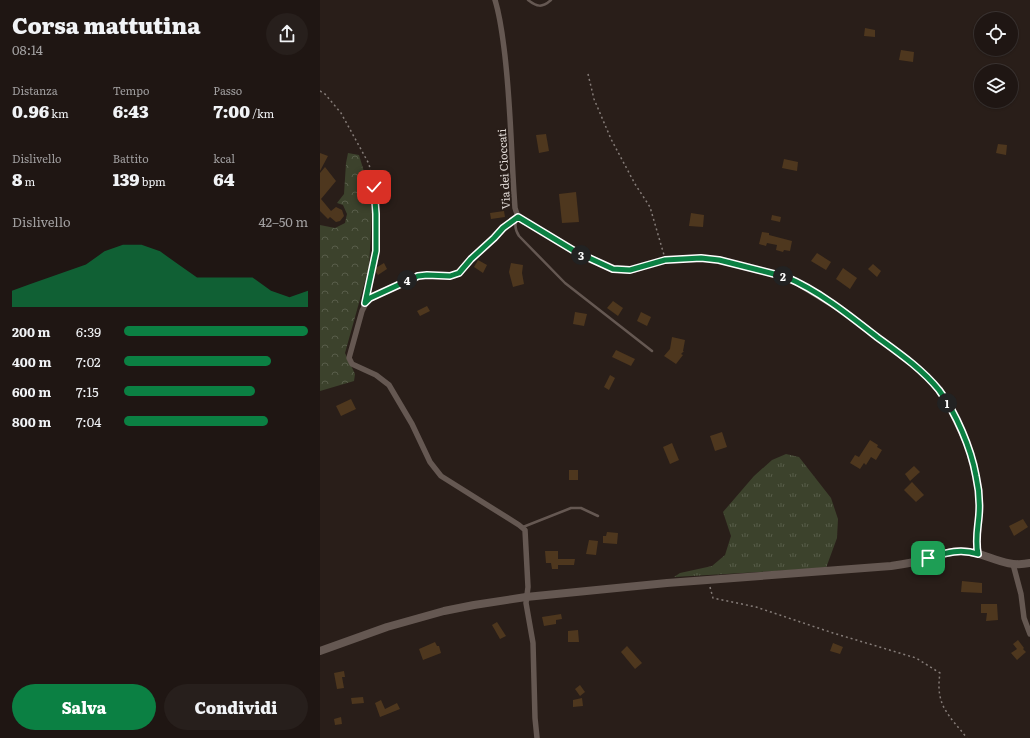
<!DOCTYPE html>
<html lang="it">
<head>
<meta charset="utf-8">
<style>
	:root { --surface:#1f1613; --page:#271f1c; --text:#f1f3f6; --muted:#a19fa0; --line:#3c3533; --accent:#0b8043 }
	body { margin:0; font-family:Literata,serif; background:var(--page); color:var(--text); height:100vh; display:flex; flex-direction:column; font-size:15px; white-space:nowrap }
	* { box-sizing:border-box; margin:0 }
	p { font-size:13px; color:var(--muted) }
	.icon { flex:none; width:22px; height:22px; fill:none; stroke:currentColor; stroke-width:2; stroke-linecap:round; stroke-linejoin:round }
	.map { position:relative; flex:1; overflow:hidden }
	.drawer { display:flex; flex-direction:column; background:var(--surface); width:320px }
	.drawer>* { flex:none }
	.controls { position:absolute; left:654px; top:12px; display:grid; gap:8px }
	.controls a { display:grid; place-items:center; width:44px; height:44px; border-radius:50%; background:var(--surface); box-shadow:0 1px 3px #0004,0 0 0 1px var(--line); font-size:20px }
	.pin { position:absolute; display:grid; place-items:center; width:34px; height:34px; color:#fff; margin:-17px; border-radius:8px; box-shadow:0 2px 6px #0006 }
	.km { position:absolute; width:20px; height:20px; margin:-10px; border-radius:50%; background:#222; color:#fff; font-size:11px; line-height:20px; text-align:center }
	.round { display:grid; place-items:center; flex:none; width:42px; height:42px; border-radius:21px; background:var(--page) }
	.head { display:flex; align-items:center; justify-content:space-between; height:68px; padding:0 12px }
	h1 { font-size:22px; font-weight:800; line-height:30px }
	.figures { display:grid; grid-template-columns:repeat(3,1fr); gap:6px; height:68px; padding:4px 12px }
	.figures div { display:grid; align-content:center }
	.figures b { font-size:17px; font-weight:800 }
	.figures small { font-size:11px; font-weight:400 }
	.figures p { font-size:11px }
	.chart { height:112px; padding:8px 12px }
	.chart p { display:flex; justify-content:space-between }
	.chart svg { width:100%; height:72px; margin-top:4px; fill:var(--accent); opacity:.7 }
	.cta { display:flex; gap:8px; margin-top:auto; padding:8px 12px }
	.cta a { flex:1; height:46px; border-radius:24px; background:var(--accent); color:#fff; font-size:16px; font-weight:800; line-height:46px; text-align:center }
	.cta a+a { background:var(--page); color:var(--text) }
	ul { padding:0 12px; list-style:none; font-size:13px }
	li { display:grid; grid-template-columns:64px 48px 1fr; align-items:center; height:30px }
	li i { height:10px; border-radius:5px; background:var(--accent) }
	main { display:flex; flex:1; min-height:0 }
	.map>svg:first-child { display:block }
	.grass { fill:url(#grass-tufts) }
	.forest { fill:url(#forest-crowns) }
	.building { fill:#4e371e }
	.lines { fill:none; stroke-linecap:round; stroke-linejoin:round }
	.path { stroke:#857c78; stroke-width:1.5; stroke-dasharray:2 3; stroke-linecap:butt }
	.lane { stroke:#655852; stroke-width:2.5 }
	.street { stroke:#655852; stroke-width:5.5 }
	.secondary { stroke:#655852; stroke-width:8 }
	.route-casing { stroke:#fff; stroke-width:8 }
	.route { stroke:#0b8043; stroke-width:5 }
	.labels { text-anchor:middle; stroke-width:3.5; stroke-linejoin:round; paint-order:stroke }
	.street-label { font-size:11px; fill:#e1dad6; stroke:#291e19 }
</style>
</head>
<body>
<main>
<section class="drawer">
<div class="head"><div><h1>Corsa mattutina</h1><p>08:14</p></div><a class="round"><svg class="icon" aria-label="share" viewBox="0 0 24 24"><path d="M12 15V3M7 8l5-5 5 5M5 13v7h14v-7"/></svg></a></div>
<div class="figures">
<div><p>Distanza</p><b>0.96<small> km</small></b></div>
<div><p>Tempo</p><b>6:43</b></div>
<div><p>Passo</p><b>7:00<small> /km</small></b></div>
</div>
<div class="figures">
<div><p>Dislivello</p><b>8<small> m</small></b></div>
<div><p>Battito</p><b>139<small> bpm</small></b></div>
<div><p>kcal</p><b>64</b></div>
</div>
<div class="chart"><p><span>Dislivello</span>42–50 m</p>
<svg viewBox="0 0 160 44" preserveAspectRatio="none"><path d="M0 44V34L10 30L20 26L30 22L40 18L50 10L60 6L70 6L80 10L90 18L100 26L110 26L120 26L130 26L140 34L150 38L160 34V44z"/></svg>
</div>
<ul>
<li><b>200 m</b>6:39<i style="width:100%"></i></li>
<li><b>400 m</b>7:02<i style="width:80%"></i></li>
<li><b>600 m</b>7:15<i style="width:71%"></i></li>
<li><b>800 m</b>7:04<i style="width:78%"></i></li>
</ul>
<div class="cta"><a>Salva</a><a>Condividi</a></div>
</section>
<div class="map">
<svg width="710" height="738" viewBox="0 0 710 738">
	<defs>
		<pattern id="grass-tufts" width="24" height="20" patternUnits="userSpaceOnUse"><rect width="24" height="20" fill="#3c422c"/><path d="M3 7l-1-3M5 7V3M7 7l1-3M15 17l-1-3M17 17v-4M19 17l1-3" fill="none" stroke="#585d4a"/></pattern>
		<pattern id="forest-crowns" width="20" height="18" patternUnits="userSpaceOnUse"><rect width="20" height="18" fill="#3c422c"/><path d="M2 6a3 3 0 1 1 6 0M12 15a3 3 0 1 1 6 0" fill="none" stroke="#585d4a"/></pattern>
	</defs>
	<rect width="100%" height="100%" fill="#291e19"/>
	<polygon class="grass" points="466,454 479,457 511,498 518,519 517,538 506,568 354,577 360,573 392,566 405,555 411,536 403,512 434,476 452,460"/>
	<polygon class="forest" points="28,153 39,155 48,185 52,214 49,267 25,353 35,374 34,381 0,391 0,225 15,228 25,223 27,214 23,205 17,203 24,194 26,163"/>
	<g class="building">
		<polygon points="545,28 555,30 555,37 544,36"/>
		<polygon points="581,50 594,52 593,62 579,60"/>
		<polygon points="226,134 229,151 219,153 216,135"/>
		<polygon points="678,144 687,145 686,155 676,153"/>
		<polygon points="0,153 8,156 0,171"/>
		<polygon points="464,159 478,162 477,171 462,168"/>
		<polygon points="5,167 16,181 1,199 11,211 16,207 22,210 24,216 20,221 16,222 10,217 8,219 0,211 0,173"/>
		<polygon points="256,192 259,222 242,223 239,194"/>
		<polygon points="184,211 185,217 171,219 170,213"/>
		<polygon points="371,213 384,215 383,227 369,226"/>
		<polygon points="452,215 461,217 460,222 451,220"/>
		<polygon points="442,232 449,233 449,235 472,241 470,251 464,250 463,252 456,250 457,245 447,243 446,246 439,244"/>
		<polygon points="497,253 511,262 506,270 491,261"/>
		<polygon points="158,260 167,265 163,273 154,267"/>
		<polygon points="64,263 67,269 58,275 54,269"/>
		<polygon points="191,263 203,265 202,273 204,284 193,287 189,272"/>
		<polygon points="553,264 561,271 557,277 548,269"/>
		<polygon points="523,268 537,278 530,289 516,279"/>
		<polygon points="293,301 303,308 298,316 287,308"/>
		<polygon points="107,306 110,311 100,316 97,311"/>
		<polygon points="255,312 267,314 264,326 253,324"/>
		<polygon points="321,312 331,317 327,326 317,321"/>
		<polygon points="352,337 365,340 363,351 364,351 361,354 363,355 356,364 344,356 350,349"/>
		<polygon points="296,350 315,359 311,366 292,357"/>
		<polygon points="290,375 295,378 289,390 284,387"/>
		<polygon points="31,399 36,409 21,416 16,406"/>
		<polygon points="402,432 407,447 395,451 390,436"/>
		<polygon points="550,440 558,445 557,447 562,450 556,460 551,457 546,465 544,463 540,469 530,463 535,455 539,457"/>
		<polygon points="352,443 359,460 350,464 343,447"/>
		<polygon points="594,466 600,472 590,481 585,474"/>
		<rect x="249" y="470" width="9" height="10"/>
		<polygon points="592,482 604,495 596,502 584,490"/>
		<polygon points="703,519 708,527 694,536 689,526"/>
		<polygon points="287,532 298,533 297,544 283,543 283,536 286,536"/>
		<polygon points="269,540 278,541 276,555 266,554"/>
		<polygon points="225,551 238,551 238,559 255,559 254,565 238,565 238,569 232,569 231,563 226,563"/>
		<polygon points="642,581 662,583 662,593 641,592"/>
		<polygon points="661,604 677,604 678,620 666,621 667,613 661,613"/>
		<polygon points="241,614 242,619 236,620 236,624 224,626 222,617"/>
		<polygon points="177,622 186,636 180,639 172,625"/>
		<polygon points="258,630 259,642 248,642 248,631"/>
		<polygon points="698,640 704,648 703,649 706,652 697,660 691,653 697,649 693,644"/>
		<polygon points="115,642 117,646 119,646 121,653 103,660 99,649"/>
		<polygon points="513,643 523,647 520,654 510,651"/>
		<polygon points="307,646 322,663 315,669 301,652"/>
		<polygon points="24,671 25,677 22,677 24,688 17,689 14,673"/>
		<polygon points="260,685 265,692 260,696 255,689"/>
		<polygon points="43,697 44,703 32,704 31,698"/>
		<polygon points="262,698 263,706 253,707 253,700"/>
		<polygon points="61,700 65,709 77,703 80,709 60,717 55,703"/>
		<polygon points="21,717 22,724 15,725 14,719"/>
	</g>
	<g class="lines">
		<g class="path">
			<polyline points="268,74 274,99 291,139 315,184 330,207 344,255"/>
			<polyline points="0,91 5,94 21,113 49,164 54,187 56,214 55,251 46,294"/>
			<path d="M390,587L393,598L436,607L513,633L596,658L620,673C615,706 629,715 647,738"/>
		</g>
		<g class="lane">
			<path d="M208,0C217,7 222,8 231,0"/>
			<path d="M197,219C194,225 195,230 199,236L245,283L332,351"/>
			<polyline points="203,527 251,508 261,508 278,516"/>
		</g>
		<g class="street">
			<path d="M175,0C180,16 182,32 184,48C191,102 191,155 195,208L198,217L256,252L293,269L307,271L314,270L342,261L365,258H381L399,260L453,273L470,279L525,313L596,367L614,384L628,405L645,441L652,459L657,477L660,503L656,541L658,554"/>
			<polyline points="198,217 183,228 174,238 151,259 139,273 130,276 107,275 98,276 48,299 42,311 29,358 32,364 56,375 69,385 92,424 110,462 121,476 199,525 205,530 208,587 206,603 213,643 215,718 217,738"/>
			<polyline points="693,564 701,594 704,618 710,634"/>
		</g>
		<path class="secondary" d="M0,651L67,627L124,611L154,605L206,597L347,583L571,566C584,564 596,562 608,559C618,556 629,551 641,551C665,551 683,569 710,563"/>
	</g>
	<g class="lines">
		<g class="route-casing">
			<path id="route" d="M54,187L56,214V251L45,303L50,298L98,276L107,275L130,276L139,273L151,259L174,238L183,228L198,217L256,252L293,269L310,270L345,260L381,258L399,260L466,277C499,291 529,315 557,337C579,353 602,369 619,390C636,413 651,448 656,476C659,489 660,502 659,515C658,528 655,540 658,554C640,548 625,553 608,558"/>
		</g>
		<use href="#route" class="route"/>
	</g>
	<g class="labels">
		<g class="street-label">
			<text transform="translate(184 169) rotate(-93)" y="4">Via dei Cioccati</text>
		</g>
	</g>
</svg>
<div class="controls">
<a><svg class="icon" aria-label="locate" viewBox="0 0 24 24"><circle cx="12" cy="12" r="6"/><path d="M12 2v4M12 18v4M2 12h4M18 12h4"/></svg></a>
<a><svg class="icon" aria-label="layers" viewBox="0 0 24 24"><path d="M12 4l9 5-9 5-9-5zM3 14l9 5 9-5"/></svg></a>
</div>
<div class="pin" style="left:608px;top:558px;background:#1e9e55"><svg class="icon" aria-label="arrive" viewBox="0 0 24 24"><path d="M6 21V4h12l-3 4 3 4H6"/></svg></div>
<div class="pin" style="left:54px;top:187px;background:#d93025"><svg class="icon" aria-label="check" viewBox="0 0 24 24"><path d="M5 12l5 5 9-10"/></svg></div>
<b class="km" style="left:627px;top:403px">1</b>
<b class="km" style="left:463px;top:276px">2</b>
<b class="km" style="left:261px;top:255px">3</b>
<b class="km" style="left:87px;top:280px">4</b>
</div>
</main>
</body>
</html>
